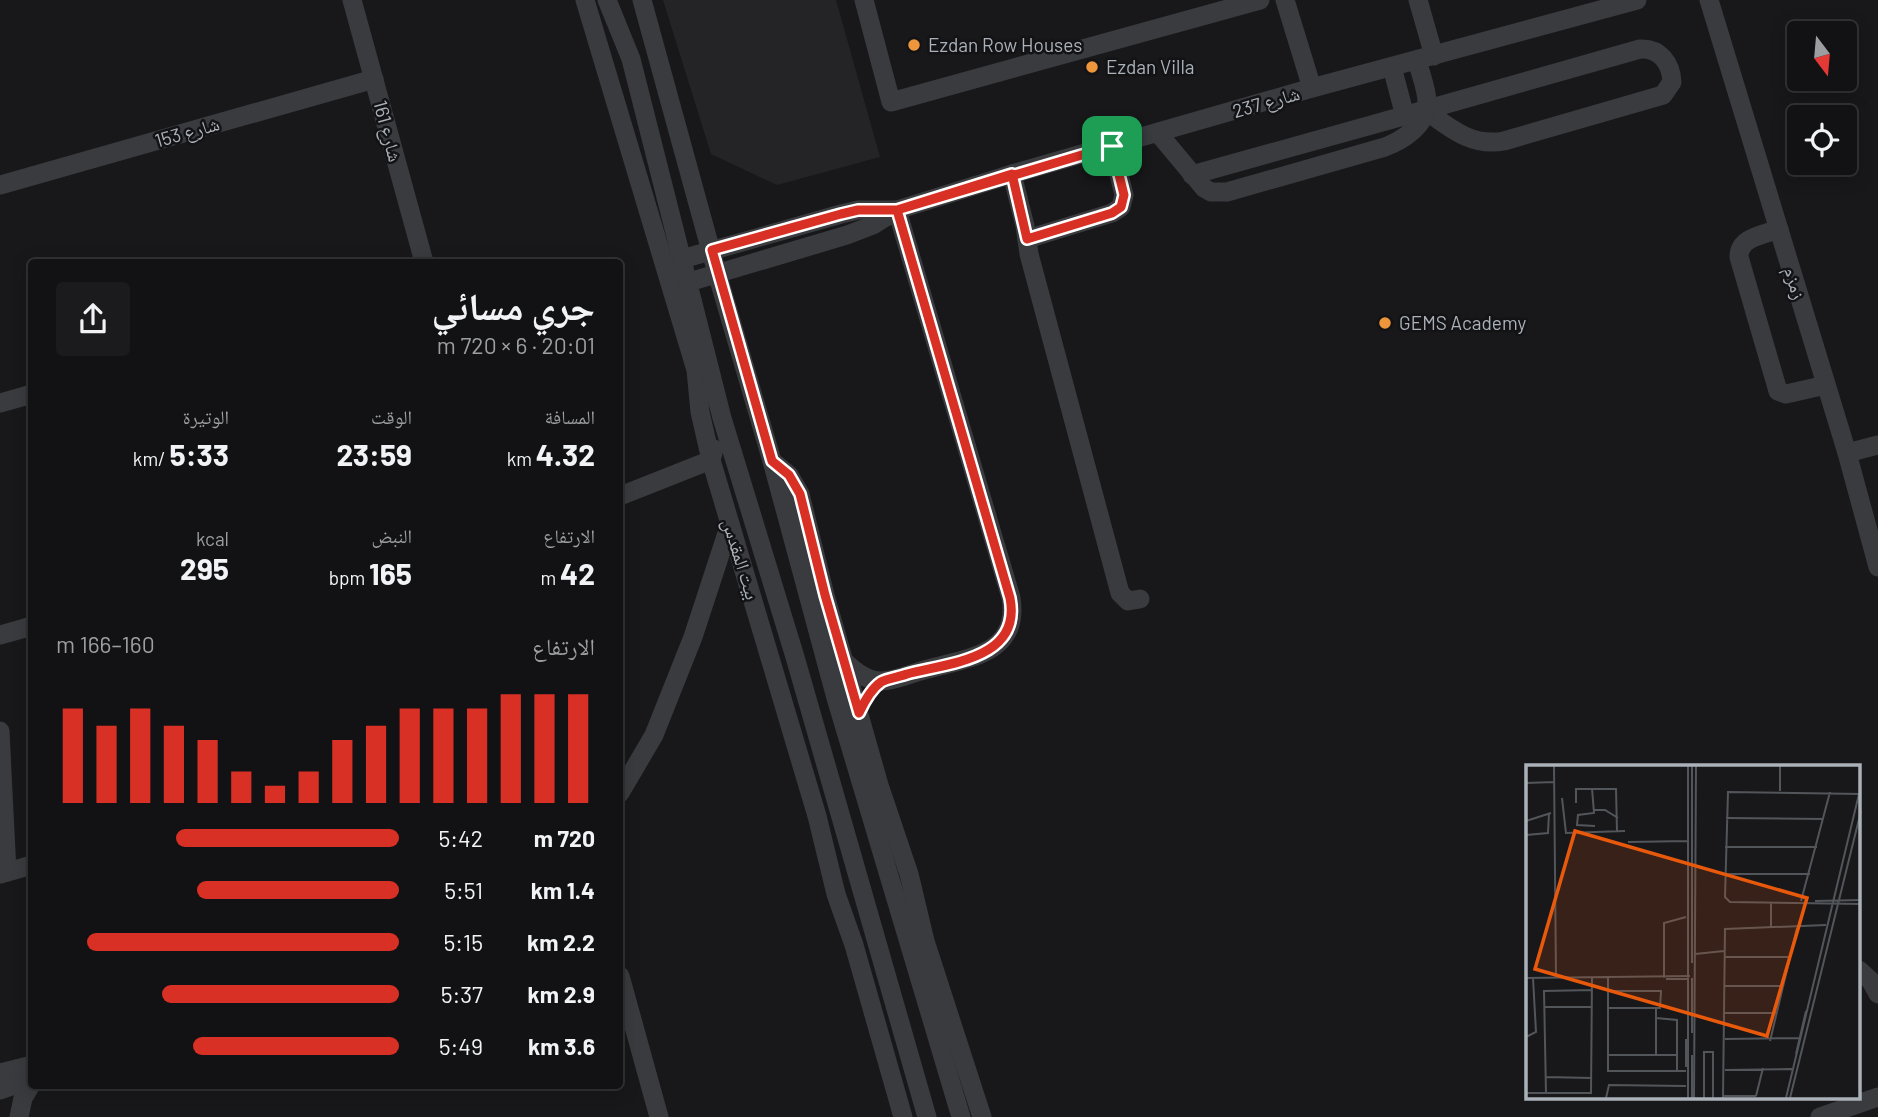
<!DOCTYPE html>
<html lang="ar">
<head>
<meta charset="utf-8">
<style>
	:root { --surface:#121214; --page:#1b1b1d; --text:#f1f3f6; --muted:#9c9ea0; --line:#313234; --accent:#d93025 }
	body { margin:0; font-family:Barlow,"Noto Naskh Arabic",sans-serif; background:var(--page); color:var(--text); direction:rtl; height:100vh; display:flex; flex-direction:column; font-size:26px; white-space:nowrap }
	* { box-sizing:border-box; margin:0 }
	p { font-size:23px; color:var(--muted) }
	.icon { flex:none; width:38px; height:38px; fill:none; stroke:currentColor; stroke-width:2; stroke-linecap:round; stroke-linejoin:round }
	.map { position:relative; flex:1; overflow:hidden; direction:ltr }
	.details { position:absolute; left:28px; top:259px; width:595px; height:830px; display:flex; flex-direction:column; background:var(--surface); border-radius:7px; box-shadow:0 4px 18px #0003,0 0 0 2px var(--line); direction:rtl }
	.details>* { flex:none }
	.needle { width:46px; rotate:164deg }
	.controls { position:absolute; left:1787px; top:21px; display:grid; gap:14px }
	.controls a { display:grid; place-items:center; width:70px; height:70px; border-radius:7px; background:var(--surface); box-shadow:0 4px 18px #0003,0 0 0 2px var(--line); font-size:35px }
	.pin { position:absolute; display:grid; place-items:center; width:60px; height:60px; color:#fff; margin:-30px; border-radius:14px; box-shadow:0 4px 10px #0006 }
	.round { display:grid; place-items:center; flex:none; width:74px; height:74px; border-radius:7px; background:var(--page) }
	.summary { display:flex; align-items:center; justify-content:space-between; height:119px; padding:0 28px }
	h1 { font-size:38px; font-weight:700; line-height:52px }
	.stats { display:grid; grid-template-columns:repeat(3,1fr); gap:10px; height:119px; padding:7px 28px }
	.stats div { display:grid; align-content:center }
	.stats b { font-size:30px; font-weight:700 }
	.stats small { font-size:19px; font-weight:400 }
	.stats p { font-size:19px }
	.chart { height:196px; padding:14px 28px }
	.chart p { display:flex; justify-content:space-between }
	.chart svg { width:100%; height:126px; margin-top:7px; stroke:var(--accent); stroke-width:6 }
	ul { padding:0 28px; list-style:none; font-size:23px }
	li { display:grid; grid-template-columns:112px 84px 1fr; align-items:center; height:52px }
	li i { height:18px; border-radius:9px; background:var(--accent) }
	.map>svg:first-child { display:block }
	.built { fill:#242427 }
	.lines { fill:none; stroke-linecap:round; stroke-linejoin:round }
	.minor { stroke:#393b3f; stroke-width:19 }
	.route-casing { stroke:#fff; stroke-width:14 }
	.route { stroke:#d93025; stroke-width:9 }
	.poi-dot { fill:#ee963b; stroke:#131315; stroke-width:2.5 }
	.labels { text-anchor:middle; stroke-width:5; stroke-linejoin:round; paint-order:stroke }
	.poi-label { font-size:19px; fill:#aab1b9; stroke:#131315; text-anchor:start }
	.street-label { font-size:19px; fill:#aab1b9; stroke:#131315 }
	.inset-road { fill:none; stroke:#52555a; stroke-width:2 }
	.view { fill:#e8590c; fill-opacity:0.15; stroke:#e8590c; stroke-width:3.5 }
	.inset-edge { fill:none; stroke:#aab1b9; stroke-width:3.5 }
</style>
</head>
<body>
<div class="map">
<svg width="1878" height="1117" viewBox="0 0 1878 1117">
	<rect width="100%" height="100%" fill="#18181a"/>
	<polygon class="built" points="663,0 836,0 880,157 777,185 711,154"/>
	<g class="lines">
		<g class="minor">
			<polyline points="352,0 424,262"/>
			<polyline points="585,0 696,370 700,412 711,460 817,816 836,894 854,945 903,1117"/>
			<polyline points="607,0 631,59 722,418 795,657 927,1117"/>
			<polyline points="642,0 717,273 772,461 836,698 961,1117"/>
			<polyline points="864,0 891,102 1260,0"/>
			<polyline points="1285,0 1312,88"/>
			<polyline points="1418,0 1434,56"/>
			<polyline points="1709,0 1847,453 1878,567"/>
			<path d="M1640,49C1660,48 1671,63 1672,82L1663,95L1504,141C1471,147 1450,128 1425,110Z"/>
			<polyline points="1392,67 1405,116"/>
			<path d="M1158,133L1204,188L1211,192H1227L1385,147C1403,140 1425,126 1427,105C1428,91 1420,73 1417,60"/>
			<polyline points="1012,174 1025,226 1029,254 1120,593 1128,601 1140,599"/>
			<polyline points="1192,175 1425,110"/>
			<polyline points="0,185 374,79"/>
			<path d="M1779,229C1763,235 1739,237 1739,257L1778,391L1786,394L1826,385"/>
			<polyline points="1027,239 1112,213 1121,207 1124,195 1112,146"/>
			<polyline points="682,259 841,214 858,210 896,210"/>
			<polyline points="689,282 847,235 873,225 897,210 1012,174 1312,88 1637,0"/>
			<polyline points="0,403 32,394"/>
			<polyline points="1847,453 1878,445"/>
			<polyline points="772,461 789,475 800,494 825,595 879,785 909,874 925,941 982,1117"/>
			<polyline points="620,496 711,460 714,449"/>
			<polyline points="0,635 32,626"/>
			<path d="M844,661C854,671 867,681 881,681C896,681 914,672 928,669C968,658 1020,654 1011,598L897,210"/>
			<polyline points="0,731 7,872"/>
			<polyline points="620,793 654,735 693,637 730,524"/>
			<polyline points="0,874 32,865"/>
			<polyline points="1859,970 1871,981 1878,994"/>
			<polyline points="620,976 659,1117"/>
			<polyline points="0,1073 32,1065"/>
			<polyline points="0,1090 32,1079"/>
			<polyline points="19,1117 23,1098 32,1083"/>
			<polyline points="1820,1117 1878,1097"/>
		</g>
	</g>
	<g class="lines">
		<g class="route-casing">
			<path id="route" d="M1112,146L897,210H858L841,214L712,250L772,461L789,475L800,494L825,595L859,713C864,702 871,689 881,682C888,678 899,677 907,674C949,663 1022,659 1010,598L897,210L1012,174L1027,239L1112,213L1121,207L1124,195L1112,146"/>
		</g>
		<use href="#route" class="route"/>
	</g>
	<g class="poi-dot">
		<circle cx="914" cy="45" r="7"/>
		<circle cx="1092" cy="67" r="7"/>
		<circle cx="1385" cy="323" r="7"/>
	</g>
	<g class="labels">
		<g class="poi-label">
			<text x="928" y="52">Ezdan Row Houses</text>
			<text x="1106" y="74">Ezdan Villa</text>
			<text x="1399" y="330">GEMS Academy</text>
		</g>
		<g class="street-label">
			<text transform="translate(1266 102) rotate(-16)" y="7">شارع 237</text>
			<text transform="translate(388 131) rotate(75)" y="7">شارع 161</text>
			<text transform="translate(187 132) rotate(-16)" y="7">شارع 153</text>
			<text transform="translate(1795 283) rotate(73)" y="7">زمزم</text>
			<text transform="translate(741 559) rotate(73)" y="7">بيت المقدس</text>
		</g>
	</g>
	<g transform="translate(1526 765)">
		<rect width="334" height="334" fill="#18181a"/>
		<path class="inset-road" d="M28,1L30,213M166,1V198M254,1V26M0,18L28,17M66,23L68,48L52,50L51,60L69,61M335,29L202,27L199,132L204,137L335,139M36,33L40,68L99,66M50,38V24H90L91,66M68,45H79L92,53M200,53L297,54M0,56L25,48M0,70L22,68L23,48M102,77L162,76M199,82H291M199,109H284M275,136L304,27M289,136L335,135M245,137V163M169,189L198,186M198,192H264M0,213L164,211M82,213V306H160M138,213V158L160,152M166,213V268M140,214H163M198,221H257M19,242H66M82,243H134L135,226H83M130,243V290M198,248H251M130,253L151,255V306M0,272L10,267L7,213M160,274V302M199,274L273,273M244,276L271,163M270,289L280,246M82,290H151M199,305L266,304M20,312L65,313M0,328H65L66,213M20,328L18,226L66,225M197,331H230M230,331L237,303M80,333L83,320L160,321M162,333V1M166,333V290M168,333L170,1M178,333V287H187V333M197,333L199,164L300,160M260,333L333,29M264,333L335,46"/>
		<path class="view" d="M49,66L281,133L241,271L9,204Z"/>
		<rect width="334" height="334" class="inset-edge"/>
	</g>
</svg>
<div class="controls">
<a><svg class="needle" viewBox="-14 -14 28 28"><path d="M0-13l5 13h-10z" fill="#e53935"/><path d="M0 13l5-13h-10z" fill="#9c9ea0"/></svg></a>
<a><svg class="icon" aria-label="locate" viewBox="0 0 24 24"><circle cx="12" cy="12" r="6"/><path d="M12 2v4M12 18v4M2 12h4M18 12h4"/></svg></a>
</div>
<div class="pin" style="left:1112px;top:146px;background:#1e9e55"><svg class="icon" aria-label="arrive" viewBox="0 0 24 24"><path d="M6 21V4h12l-3 4 3 4H6"/></svg></div>
<section class="details">
<div class="summary"><div><h1>جري مسائي</h1><p>20:01 · 6 × 720 m</p></div><a class="round"><svg class="icon" aria-label="share" viewBox="0 0 24 24"><path d="M12 15V3M7 8l5-5 5 5M5 13v7h14v-7"/></svg></a></div>
<div class="stats">
<div><p>المسافة</p><b>4.32<small> km</small></b></div>
<div><p>الوقت</p><b>23:59</b></div>
<div><p>الوتيرة</p><b>5:33<small> /km</small></b></div>
</div>
<div class="stats">
<div><p>الارتفاع</p><b>42<small> m</small></b></div>
<div><p>النبض</p><b>165<small> bpm</small></b></div>
<div><p>kcal</p><b>295</b></div>
</div>
<div class="chart"><p><span>الارتفاع</span>160–166 m</p>
<svg viewBox="0 0 160 44" preserveAspectRatio="none"><path d="M5 44V11M15 44V17M25 44V11M35 44V17M45 44V22M55 44V33M65 44V38M75 44V33M85 44V22M95 44V17M105 44V11M115 44V11M125 44V11M135 44V6M145 44V6M155 44V6"/></svg>
</div>
<ul>
<li><b>720 m</b>5:42<i style="width:65%"></i></li>
<li><b>1.4 km</b>5:51<i style="width:59%"></i></li>
<li><b>2.2 km</b>5:15<i style="width:91%"></i></li>
<li><b>2.9 km</b>5:37<i style="width:69%"></i></li>
<li><b>3.6 km</b>5:49<i style="width:60%"></i></li>
</ul>
</section>
</div>
</body>
</html>
